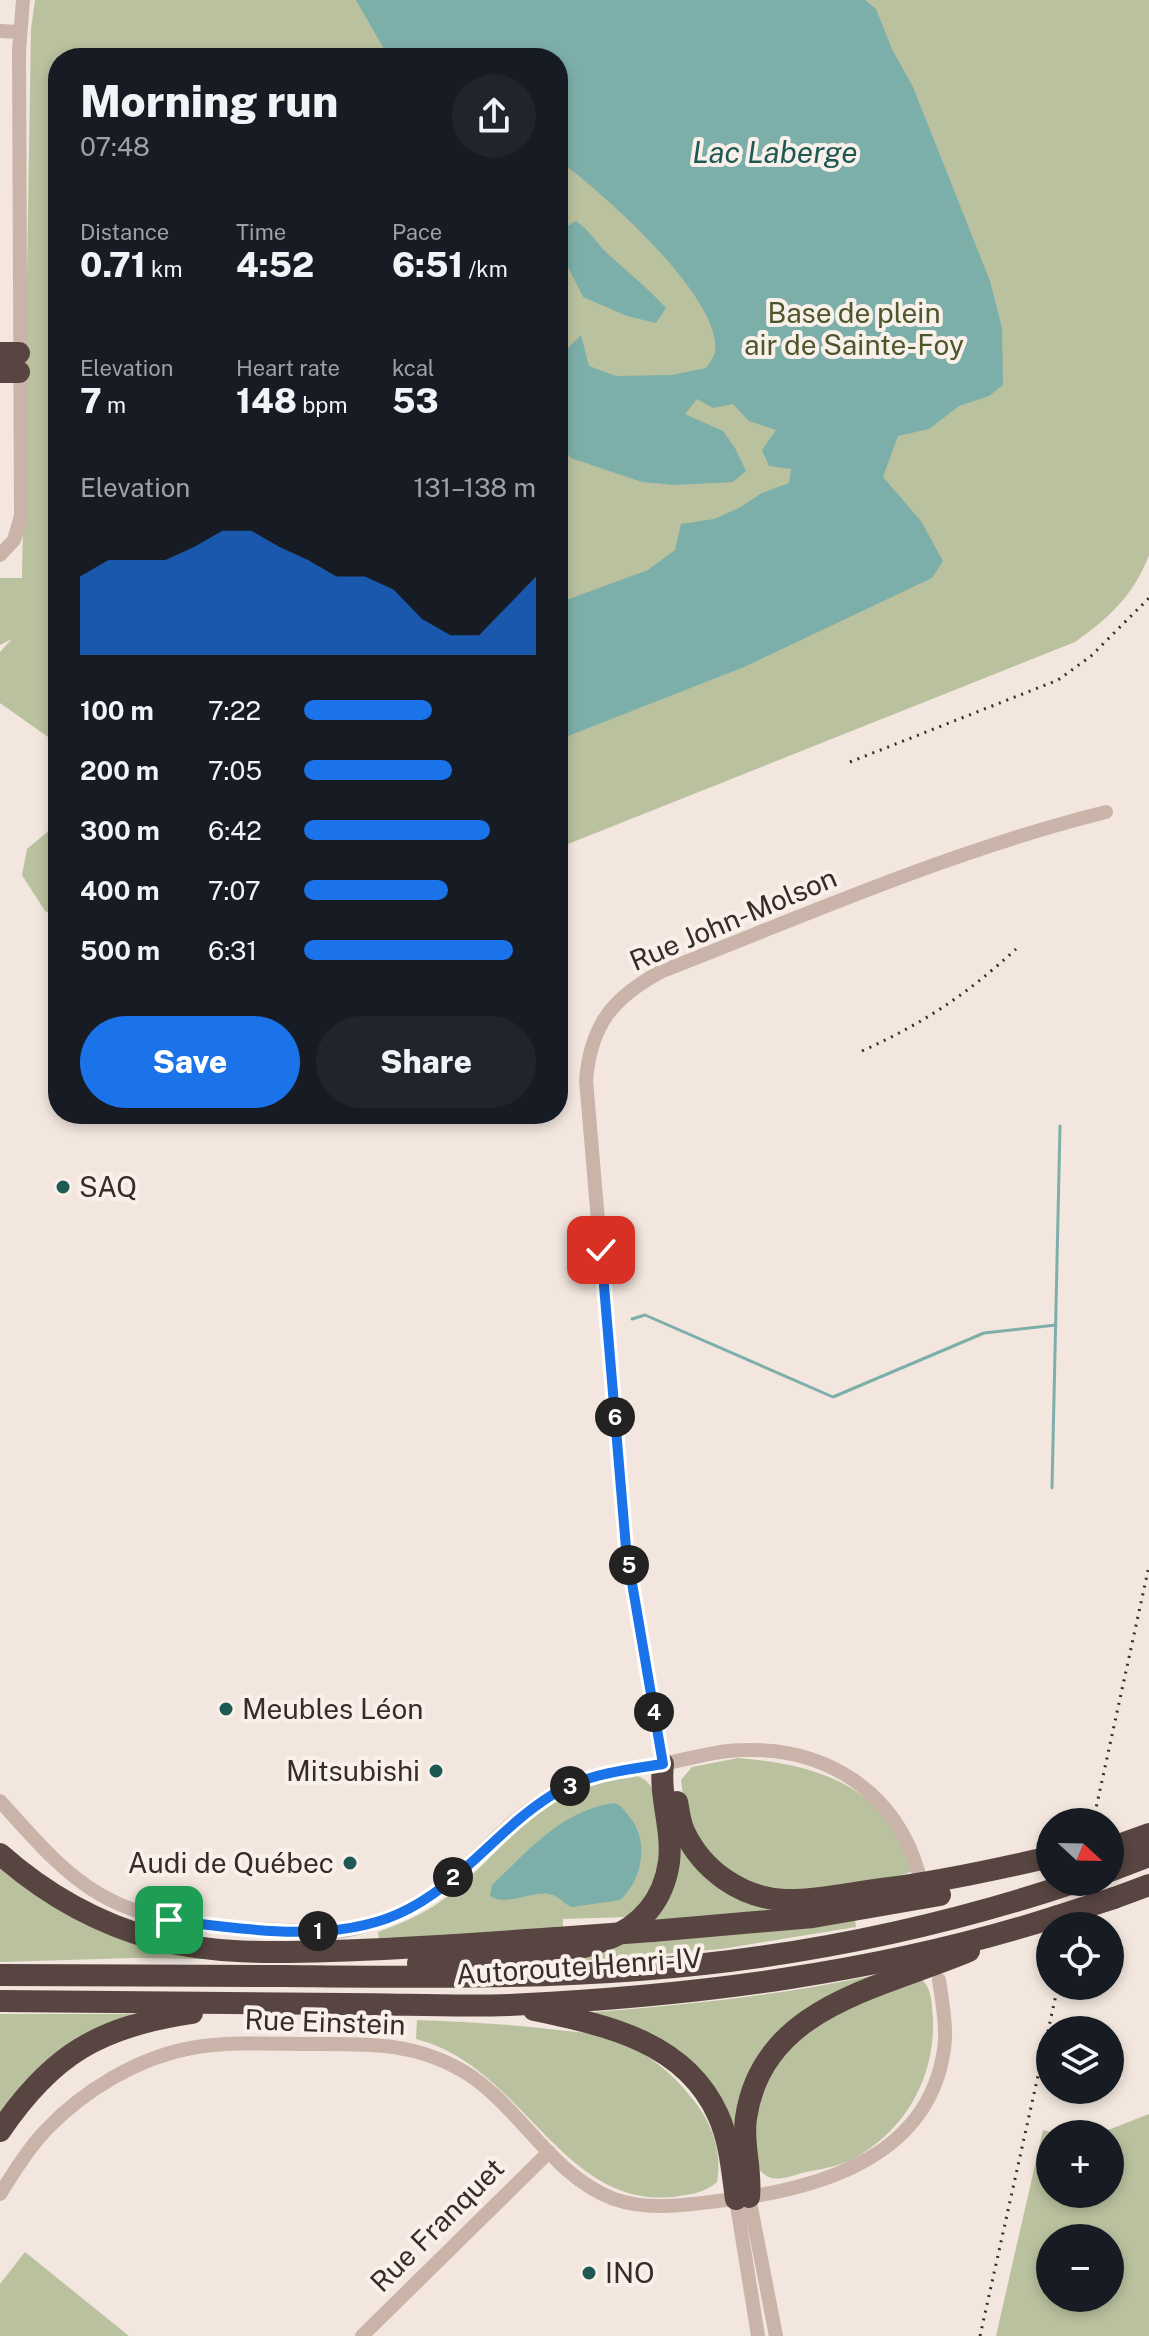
<!DOCTYPE html>
<html lang="en">
<head>
<meta charset="utf-8">
<style>
	:root { --surface:#171b24; --page:#20242c; --text:#f1f3f6; --muted:#9ea1a6; --accent:#1a73e8 }
	body { margin:0; font-family:"Public Sans",sans-serif; background:var(--page); color:var(--text); height:100vh; display:flex; flex-direction:column; font-size:30px; white-space:nowrap }
	* { box-sizing:border-box; margin:0 }
	p { font-size:26px; color:var(--muted) }
	.icon { flex:none; width:44px; height:44px; fill:none; stroke:currentColor; stroke-width:2; stroke-linecap:round; stroke-linejoin:round }
	.map { position:relative; flex:1; overflow:hidden }
	.details { position:absolute; left:48px; top:48px; width:520px; height:1076px; display:flex; flex-direction:column; background:var(--surface); border-radius:32px; box-shadow:0 4px 12px #0003 }
	.details>* { flex:none }
	.needle { width:52px; rotate:112deg }
	.buttons { position:absolute; left:1036px; top:1808px; display:grid; gap:16px }
	.buttons a { display:grid; place-items:center; width:88px; height:88px; border-radius:50%; background:var(--surface); box-shadow:0 4px 12px #0003; font-size:40px }
	.pin { position:absolute; display:grid; place-items:center; width:68px; height:68px; color:#fff; margin:-34px; border-radius:16px; box-shadow:0 4px 12px #0006 }
	.km { position:absolute; width:40px; height:40px; margin:-20px; border-radius:50%; background:#222; color:#fff; font-size:22px; line-height:40px; text-align:center }
	.round { display:grid; place-items:center; flex:none; width:84px; height:84px; border-radius:42px; background:var(--page) }
	.summary { display:flex; align-items:center; justify-content:space-between; height:136px; padding:0 32px }
	h1 { font-size:44px; font-weight:800; line-height:60px }
	.figures { display:grid; grid-template-columns:repeat(3,1fr); gap:12px; height:136px; padding:8px 32px }
	.figures div { display:grid; align-content:center }
	.figures b { font-size:34px; font-weight:800 }
	.figures small { font-size:22px; font-weight:400 }
	.figures p { font-size:22px }
	.chart { height:224px; padding:16px 32px }
	.chart p { display:flex; justify-content:space-between }
	.chart svg { width:100%; height:144px; margin-top:8px; fill:var(--accent); opacity:.7 }
	.action { display:flex; gap:16px; margin-top:auto; padding:16px 32px }
	.action a { flex:1; height:92px; border-radius:48px; background:var(--accent); color:#fff; font-size:32px; font-weight:800; line-height:92px; text-align:center }
	.action a+a { background:var(--page); color:var(--text) }
	ul { padding:0 32px; list-style:none; font-size:26px }
	li { display:grid; grid-template-columns:128px 96px 1fr; align-items:center; height:60px }
	li i { height:20px; border-radius:10px; background:var(--accent) }
	.map>svg:first-child { display:block }
	.green { fill:#bac19e; fill-rule:evenodd }
	.water { fill:#7dafaa }
	.lines { fill:none; stroke-linecap:round; stroke-linejoin:round }
	.stream { stroke:#7dafaa; stroke-width:3 }
	.minor { stroke:#cab4aa; stroke-width:14 }
	.highway { stroke:#584541; stroke-width:22 }
	.rail { stroke:#382c29; stroke-width:3; stroke-dasharray:2 6; stroke-linecap:butt }
	.highway-bridge { stroke:#584541; stroke-width:22 }
	.route-casing { stroke:#fff; stroke-width:16 }
	.route { stroke:#1a73e8; stroke-width:10 }
	.poi-dot { fill:#1f5954; stroke:#faf0ea; stroke-width:3 }
	.labels { text-anchor:middle; stroke-width:8; stroke-linejoin:round; paint-order:stroke }
	.park-label { font-size:28px; fill:#4c562d; stroke:#faf0ea }
	.street-label { font-size:28px; fill:#382c29; stroke:#faf0ea }
	.poi-label { font-size:28px; fill:#382c29; stroke:#faf0ea; text-anchor:start }
	.water-label { font-size:30px; font-style:italic; fill:#1f5954; stroke:#faf0ea }
</style>
</head>
<body>
<div class="map">
<svg width="1149" height="2336" viewBox="0 0 1149 2336">
	<rect width="100%" height="100%" fill="#f2e6de"/>
	<g class="green">
		<path d="M35,0H1149V555C1134,595 1109,618 1075,642L558,848V58H58V744L0,703V652L12,639L0,645V578H22L31,29Z"/>
		<polygon points="58,823 58,916 45,911 22,875 27,849"/>
		<path d="M738,1758C801,1763 872,1779 900,1843C904,1852 910,1862 911,1872L869,1884L817,1892L762,1890L714,1865L686,1818L681,1780L692,1767Z"/>
		<path d="M629,1775C641,1775 649,1781 654,1792L661,1863L648,1899L627,1917L563,1919V1930L379,1941L378,1932C398,1925 416,1917 434,1906C483,1874 516,1819 571,1793C589,1785 610,1781 629,1775Z"/>
		<polygon points="680,1838 704,1874 810,1906 644,1923"/>
		<polygon points="0,1864 216,1959 132,1958 0,1962"/>
		<polygon points="855,1919 856,1927 721,1949 567,1962 566,1958 619,1941"/>
		<path d="M875,1975L780,2036L739,2141L719,2103L595,2018V2012C689,2005 782,1995 875,1975Z"/>
		<path d="M922,1980C932,1988 932,2006 933,2019C935,2078 905,2131 853,2159C839,2166 822,2169 806,2172C794,2175 776,2183 765,2175C750,2164 752,2140 755,2125C758,2111 759,2095 765,2083C796,2019 861,2004 922,1980Z"/>
		<polygon points="0,2014 131,2014 131,2019 0,2118"/>
		<path d="M417,2020C464,2022 511,2024 558,2030C572,2032 587,2032 601,2035C640,2045 675,2074 698,2106C714,2128 722,2156 717,2182C705,2193 688,2195 672,2197C561,2208 522,2065 416,2039Z"/>
		<path d="M1149,2114V2336H996L1043,2130L1057,2134H1050V2194H1110V2134H1098ZM1050,2238H1110V2298H1050Z"/>
		<polygon points="25,2252 129,2336 0,2336 0,2284"/>
	</g>
	<g class="water">
		<path d="M356,0H865L876,9L892,49L913,87L990,281L1002,328L1003,385L989,396L959,406L929,429L898,436L883,477L921,521L943,561L932,578L744,667L558,740V603L648,570L675,550L681,524L714,519L739,508L762,493L789,483L791,469L769,466L762,450L776,430L749,421L733,404L713,408L697,399L685,414L723,431L735,448L746,471L733,482L675,485L642,482L571,458L558,442V365L563,353L581,335L589,366L616,376L672,375L706,368C709,364 714,357 715,352C723,298 599,189 558,160V100L560,97L558,58H389Z"/>
		<path d="M576,221C589,230 595,241 606,252C626,271 647,287 666,308L656,323L627,316L583,297L568,267L564,228Z"/>
		<path d="M614,1803C622,1806 623,1809 628,1815C650,1839 643,1880 620,1900L572,1907C563,1904 560,1896 549,1894C530,1891 507,1907 490,1896L492,1885C528,1851 562,1810 614,1803Z"/>
	</g>
	<g class="lines">
		<g class="stream">
			<polyline points="632,1319 645,1315 833,1397 984,1333 1056,1325"/>
			<polyline points="1052,1488 1060,1126"/>
		</g>
		<g class="minor">
			<polyline points="0,31 20,32"/>
			<polyline points="0,555 14,540 21,516 19,51 23,0"/>
			<path d="M663,1764L626,1548L586,1080C591,1024 613,998 660,972C806,915 953,850 1106,812"/>
			<path d="M0,1801C31,1835 61,1872 101,1895C155,1926 222,1928 283,1930C302,1931 324,1933 343,1931C370,1927 398,1915 422,1901C471,1870 506,1818 558,1791C591,1775 626,1770 662,1764C689,1759 717,1750 745,1750C827,1748 895,1792 918,1871"/>
			<path d="M0,2194C14,2172 28,2149 46,2130C83,2091 137,2058 191,2048C232,2041 276,2044 317,2044C372,2044 415,2043 463,2071C520,2105 550,2175 614,2199C651,2212 689,2204 727,2200C824,2188 935,2155 945,2040C946,2020 942,2000 939,1980"/>
			<polyline points="749,2197 776,2336"/>
			<polyline points="736,2199 758,2336"/>
			<polyline points="362,2336 549,2152"/>
		</g>
		<g class="highway">
			<polyline points="0,353 19,353"/>
			<polyline points="0,372 19,372"/>
			<path d="M677,1802C679,1811 680,1823 684,1831C702,1870 741,1898 785,1900C817,1901 850,1893 882,1889C939,1882 994,1870 1050,1857"/>
			<polyline points="1110,1848 1149,1834"/>
			<path d="M0,1854C44,1893 97,1923 154,1939C212,1954 272,1953 331,1951C407,1949 482,1943 557,1938"/>
			<polyline points="1110,1871 1149,1856"/>
			<polyline points="1114,1898 1149,1885"/>
			<polyline points="652,1931 813,1917 940,1895"/>
			<path d="M418,1963C445,1962 472,1960 498,1958C567,1954 657,1947 669,1862C673,1829 659,1797 663,1764"/>
			<path d="M0,1975C95,1976 189,1975 284,1976C402,1977 521,1979 639,1970C787,1959 936,1929 1076,1882"/>
			<path d="M0,2001C115,2002 230,2003 345,2004C400,2004 455,2007 509,2005C693,1996 882,1973 1058,1916"/>
			<path d="M534,2010C605,2025 685,2041 718,2115C730,2141 732,2171 736,2199"/>
			<path d="M0,2131C53,2053 100,2027 192,2013"/>
			<path d="M749,2197C752,2170 742,2144 746,2118C762,2005 883,1988 969,1951"/>
		</g>
		<g class="rail">
			<polyline points="850,762 1058,680 1091,656 1149,598"/>
			<path d="M862,1051C924,1023 966,995 1016,949"/>
			<polyline points="1093,1822 1149,1566"/>
			<polyline points="1071,1926 1080,1882"/>
			<polyline points="980,2336 1058,1986"/>
		</g>
		<g class="highway-bridge">
			<polyline points="1058,1916 1114,1898"/>
			<polyline points="557,1938 652,1931"/>
		</g>
	</g>
	<g class="lines">
		<g class="route-casing">
			<path id="route" d="M169,1920C241,1929 331,1944 398,1914C458,1888 497,1829 552,1795C585,1774 625,1770 663,1764L626,1548L601,1250"/>
		</g>
		<use href="#route" class="route"/>
	</g>
	<g class="poi-dot">
		<circle cx="63" cy="1187" r="8"/>
		<circle cx="226" cy="1709" r="8"/>
		<circle cx="436" cy="1771" r="8"/>
		<circle cx="350" cy="1863" r="8"/>
		<circle cx="589" cy="2273" r="8"/>
	</g>
	<g class="labels">
		<g class="park-label">
			<text x="854" y="323">Base de plein<tspan x="854" dy="32">air de Sainte-Foy</tspan></text>
		</g>
		<g class="street-label">
			<text transform="translate(733 919) rotate(-23)" y="10">Rue John-Molson</text>
			<text transform="translate(579 1966) rotate(-4)" y="10">Autoroute Henri-IV</text>
			<text transform="translate(325 2022) rotate(2)" y="10">Rue Einstein</text>
			<text transform="translate(437 2225) rotate(-45)" y="10">Rue Franquet</text>
		</g>
		<g class="poi-label">
			<text x="79" y="1197">SAQ</text>
			<text x="242" y="1719">Meubles Léon</text>
			<text x="420" y="1781" text-anchor="end">Mitsubishi</text>
			<text x="334" y="1873" text-anchor="end">Audi de Québec</text>
			<text x="605" y="2283">INO</text>
		</g>
		<g class="water-label">
			<text x="775" y="163">Lac Laberge</text>
		</g>
	</g>
</svg>
<div class="buttons">
<a><svg class="needle" viewBox="-14 -14 28 28"><path d="M0-13l5 13h-10z" fill="#e53935"/><path d="M0 13l5-13h-10z" fill="#9ea1a6"/></svg></a>
<a><svg class="icon" aria-label="locate" viewBox="0 0 24 24"><circle cx="12" cy="12" r="6"/><path d="M12 2v4M12 18v4M2 12h4M18 12h4"/></svg></a>
<a><svg class="icon" aria-label="layers" viewBox="0 0 24 24"><path d="M12 4l9 5-9 5-9-5zM3 14l9 5 9-5"/></svg></a>
<a>+</a>
<a>−</a>
</div>
<div class="pin" style="left:169px;top:1920px;background:#1e9e55"><svg class="icon" aria-label="arrive" viewBox="0 0 24 24"><path d="M6 21V4h12l-3 4 3 4H6"/></svg></div>
<div class="pin" style="left:601px;top:1250px;background:#d93025"><svg class="icon" aria-label="check" viewBox="0 0 24 24"><path d="M5 12l5 5 9-10"/></svg></div>
<b class="km" style="left:318px;top:1931px">1</b>
<b class="km" style="left:453px;top:1877px">2</b>
<b class="km" style="left:570px;top:1786px">3</b>
<b class="km" style="left:654px;top:1712px">4</b>
<b class="km" style="left:629px;top:1565px">5</b>
<b class="km" style="left:615px;top:1417px">6</b>
<section class="details">
<div class="summary"><div><h1>Morning run</h1><p>07:48</p></div><a class="round"><svg class="icon" aria-label="share" viewBox="0 0 24 24"><path d="M12 15V3M7 8l5-5 5 5M5 13v7h14v-7"/></svg></a></div>
<div class="figures">
<div><p>Distance</p><b>0.71<small> km</small></b></div>
<div><p>Time</p><b>4:52</b></div>
<div><p>Pace</p><b>6:51<small> /km</small></b></div>
</div>
<div class="figures">
<div><p>Elevation</p><b>7<small> m</small></b></div>
<div><p>Heart rate</p><b>148<small> bpm</small></b></div>
<div><p>kcal</p><b>53</b></div>
</div>
<div class="chart"><p><span>Elevation</span>131–138 m</p>
<svg viewBox="0 0 160 44" preserveAspectRatio="none"><path d="M0 44V20L10 15L20 15L30 15L40 11L50 6L60 6L70 11L80 15L90 20L100 20L110 24L120 33L130 38L140 38L150 29L160 20V44z"/></svg>
</div>
<ul>
<li><b>100 m</b>7:22<i style="width:55%"></i></li>
<li><b>200 m</b>7:05<i style="width:64%"></i></li>
<li><b>300 m</b>6:42<i style="width:80%"></i></li>
<li><b>400 m</b>7:07<i style="width:62%"></i></li>
<li><b>500 m</b>6:31<i style="width:90%"></i></li>
</ul>
<div class="action"><a>Save</a><a>Share</a></div>
</section>
</div>
</body>
</html>
